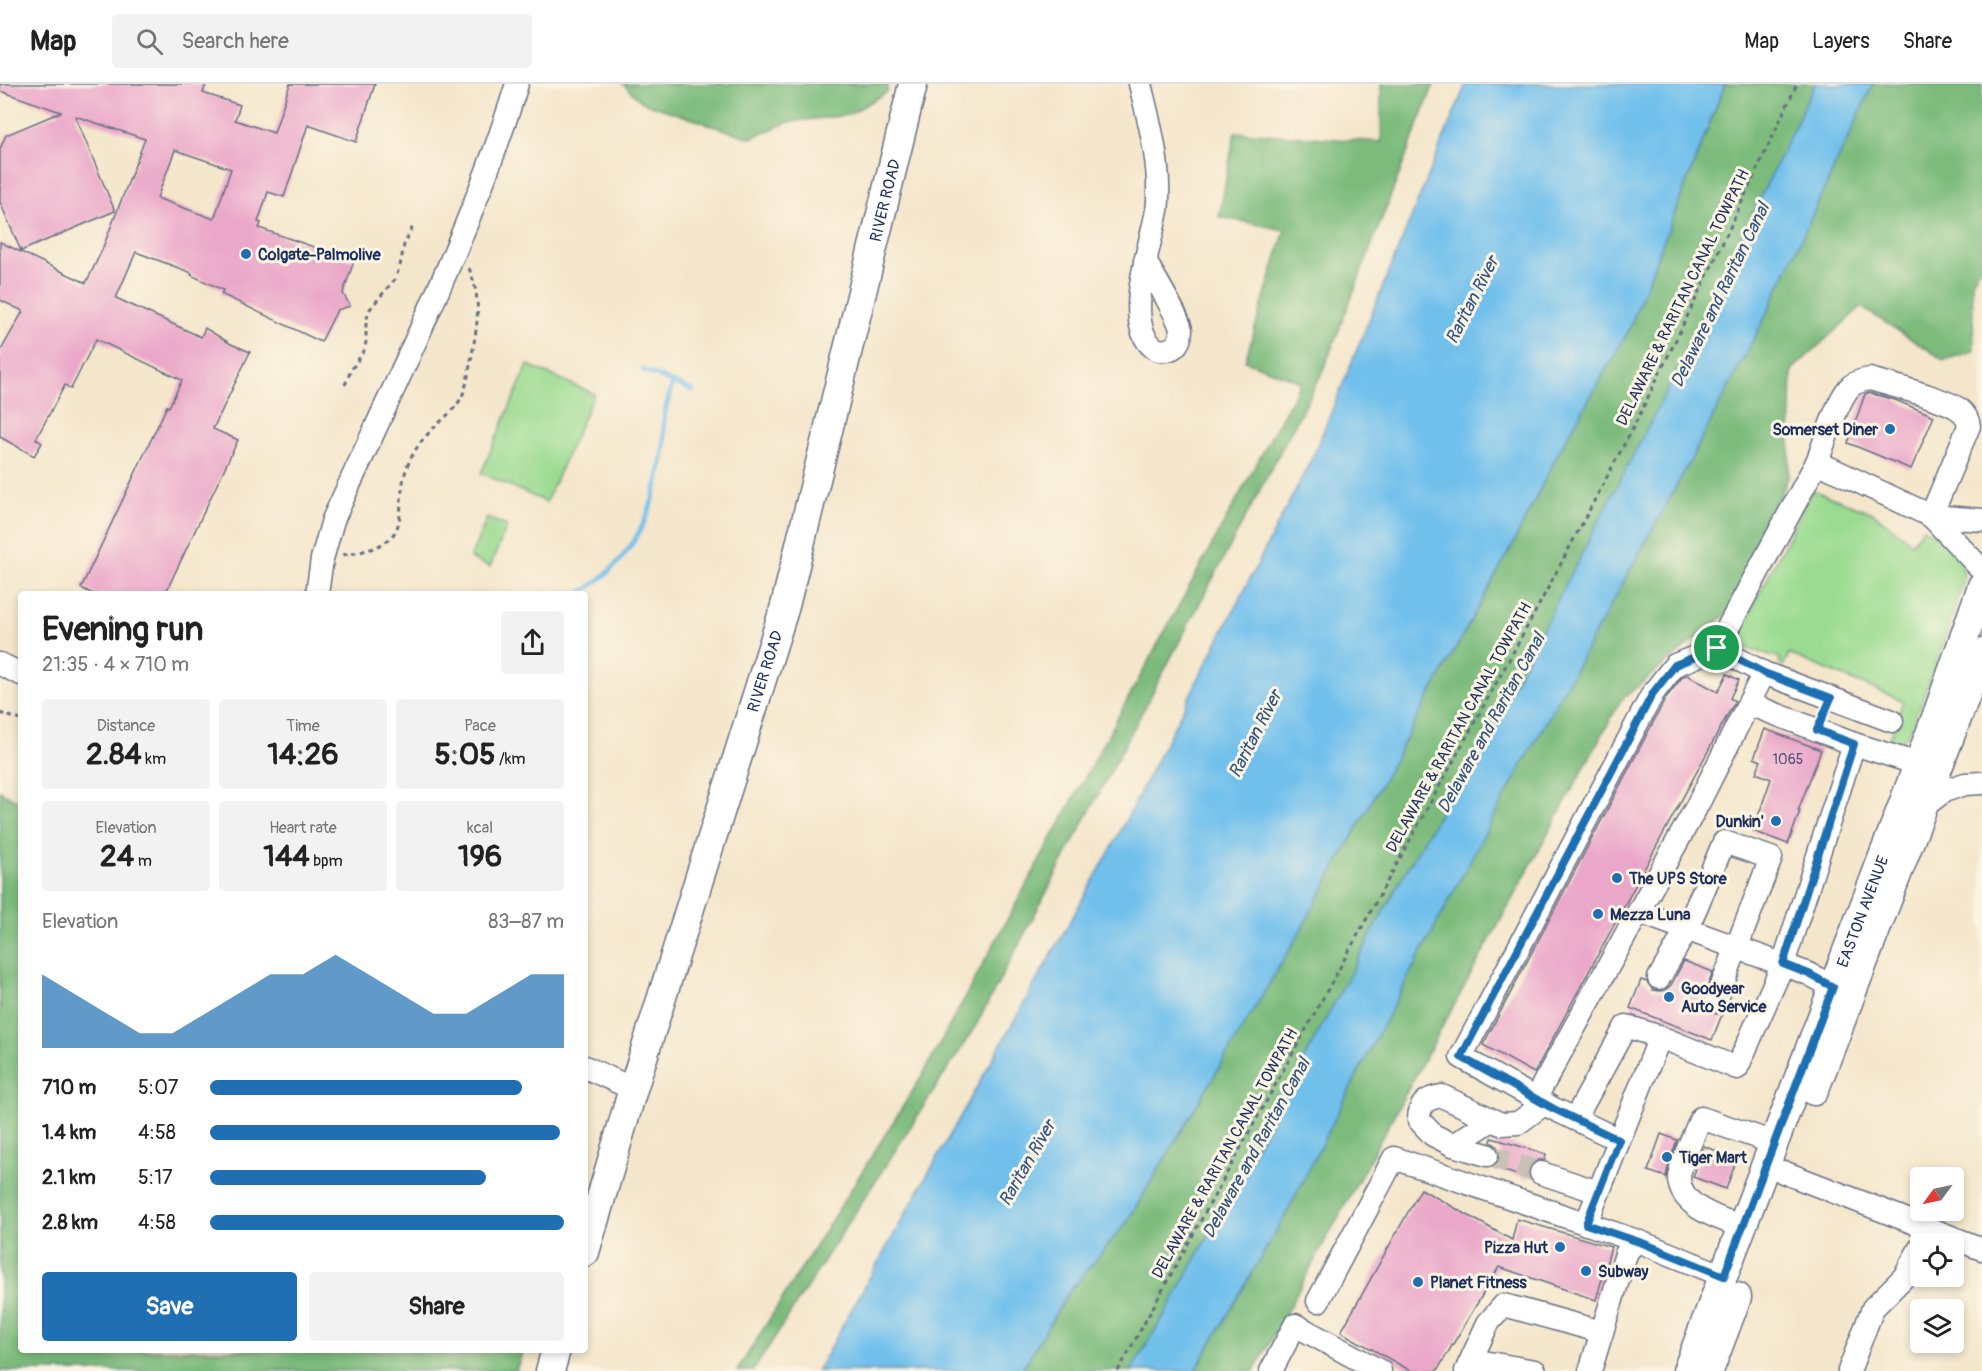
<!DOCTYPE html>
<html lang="en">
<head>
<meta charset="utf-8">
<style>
	:root { --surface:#fff; --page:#f2f2f2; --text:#222; --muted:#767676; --line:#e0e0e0; --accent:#1f6fb2 }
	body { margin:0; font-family:Pangolin,sans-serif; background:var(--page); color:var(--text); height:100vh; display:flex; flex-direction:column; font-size:22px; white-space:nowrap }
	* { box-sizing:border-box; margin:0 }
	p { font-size:20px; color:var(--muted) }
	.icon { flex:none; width:33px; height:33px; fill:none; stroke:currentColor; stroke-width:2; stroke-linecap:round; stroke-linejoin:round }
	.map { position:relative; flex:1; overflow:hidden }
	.drawer { position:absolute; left:18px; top:507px; width:570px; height:762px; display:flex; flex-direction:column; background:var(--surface); border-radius:6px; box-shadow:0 3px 9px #0003 }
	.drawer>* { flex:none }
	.needle { width:39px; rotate:237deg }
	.tools { position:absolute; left:1910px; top:1083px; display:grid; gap:12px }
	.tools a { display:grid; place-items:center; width:54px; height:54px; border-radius:6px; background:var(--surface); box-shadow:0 3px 9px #0003; font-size:30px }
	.pin { position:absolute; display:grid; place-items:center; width:51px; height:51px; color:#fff; margin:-26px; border:3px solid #fff; border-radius:50%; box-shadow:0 2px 6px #0007 }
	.round { display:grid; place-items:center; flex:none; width:63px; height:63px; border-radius:6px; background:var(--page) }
	.head { display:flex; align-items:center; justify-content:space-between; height:102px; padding:0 24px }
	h1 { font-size:33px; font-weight:800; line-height:45px }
	.figures { display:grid; grid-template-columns:repeat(3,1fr); gap:9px; height:102px; padding:6px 24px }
	.figures div { display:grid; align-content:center; border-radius:6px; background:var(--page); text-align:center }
	.figures b { font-size:30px; font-weight:800 }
	.figures small { font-size:16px; font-weight:400 }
	.figures p { font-size:16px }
	.chart { height:168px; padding:12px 24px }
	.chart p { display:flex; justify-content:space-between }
	.chart svg { width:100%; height:108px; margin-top:6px; fill:var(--accent); opacity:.7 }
	.action { display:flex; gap:12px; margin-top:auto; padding:12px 24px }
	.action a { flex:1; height:69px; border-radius:6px; background:var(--accent); color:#fff; font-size:24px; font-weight:800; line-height:69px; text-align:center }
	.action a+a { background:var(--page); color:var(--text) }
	ul { padding:0 24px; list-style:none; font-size:20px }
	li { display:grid; grid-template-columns:96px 72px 1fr; align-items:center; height:45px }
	li i { height:15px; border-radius:8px; background:var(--accent) }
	header { display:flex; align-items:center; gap:36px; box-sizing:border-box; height:84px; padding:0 30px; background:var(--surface); border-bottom:2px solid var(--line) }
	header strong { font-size:28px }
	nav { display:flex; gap:33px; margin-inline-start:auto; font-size:21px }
	.search { width:420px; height:54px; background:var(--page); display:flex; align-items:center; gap:15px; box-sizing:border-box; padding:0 21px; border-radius:6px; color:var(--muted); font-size:22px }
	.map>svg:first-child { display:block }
	.green { fill:#9bdb91; stroke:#5b8578; stroke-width:1.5 }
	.forest { fill:#7cbb7b; stroke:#4c756c; stroke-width:1.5 }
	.water { fill:#71c0ec; stroke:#4678a5; stroke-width:1.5 }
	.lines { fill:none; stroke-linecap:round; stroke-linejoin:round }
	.stream { stroke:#71c0ec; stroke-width:4.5 }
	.building { fill:#eaa7c9; fill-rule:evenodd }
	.minor-tunnel { stroke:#c9c1b5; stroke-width:22; stroke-dasharray:22 11; stroke-linecap:butt }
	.minor-casing { stroke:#676f84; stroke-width:25 }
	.major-casing { stroke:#676f84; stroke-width:31 }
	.path { stroke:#676f84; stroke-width:3; stroke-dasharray:4.5 4.5; stroke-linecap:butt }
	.minor { stroke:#fff; stroke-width:22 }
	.major { stroke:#fff; stroke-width:28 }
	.route-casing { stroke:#fff; stroke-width:12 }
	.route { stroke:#1f6fb2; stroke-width:8 }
	.poi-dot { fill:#1f6fb2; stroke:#fcf5e5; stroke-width:2 }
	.labels { text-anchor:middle; stroke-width:6; stroke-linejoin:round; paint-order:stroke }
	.number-label { font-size:14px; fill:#4f4d79 }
	.street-label { font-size:16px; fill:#1b2f5e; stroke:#fcf5e5 }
	.poi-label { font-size:16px; font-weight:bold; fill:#1b2f5e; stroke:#fcf5e5; text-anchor:start }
	.water-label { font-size:18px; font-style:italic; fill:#305382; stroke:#fcf5e5 }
</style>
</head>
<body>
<header>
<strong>Map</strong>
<div class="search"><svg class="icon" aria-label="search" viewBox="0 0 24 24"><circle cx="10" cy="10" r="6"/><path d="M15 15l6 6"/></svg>Search here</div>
<nav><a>Map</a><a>Layers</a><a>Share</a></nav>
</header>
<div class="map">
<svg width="1982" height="1287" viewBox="0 0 1982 1287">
	<rect width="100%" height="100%" fill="#fcf5e5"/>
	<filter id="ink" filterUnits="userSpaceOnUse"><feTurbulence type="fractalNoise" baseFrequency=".0167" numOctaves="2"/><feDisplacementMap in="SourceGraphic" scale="12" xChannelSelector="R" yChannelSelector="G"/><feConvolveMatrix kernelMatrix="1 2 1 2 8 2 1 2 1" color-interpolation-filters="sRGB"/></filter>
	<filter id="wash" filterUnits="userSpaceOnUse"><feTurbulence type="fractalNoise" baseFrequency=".008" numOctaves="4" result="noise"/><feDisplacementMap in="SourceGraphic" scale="24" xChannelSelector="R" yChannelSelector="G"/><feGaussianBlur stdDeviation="1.35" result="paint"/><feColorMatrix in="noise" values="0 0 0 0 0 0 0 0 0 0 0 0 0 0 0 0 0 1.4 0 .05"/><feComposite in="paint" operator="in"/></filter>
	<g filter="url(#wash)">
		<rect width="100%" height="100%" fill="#f4e6cb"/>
		<g class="green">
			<polygon points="528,281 594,310 546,418 481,389"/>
			<path d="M1812,406L1873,429L1912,459L1923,444L1939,453L1962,478L1964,496L1939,572L1911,645C1906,654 1899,662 1887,663L1903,617L1789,570L1783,582L1779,580L1780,574L1737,561L1740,548Z"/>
			<polygon points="487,434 507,442 490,483 470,474"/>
		</g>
		<g class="forest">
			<polygon points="623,0 888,0 887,8 848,31 789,38 750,54 642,18"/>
			<polygon points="1381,0 1434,0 1323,287 976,941 753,1287 737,1287 922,992 1301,298 1245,277 1285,146 1219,133 1235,48 1381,58"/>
			<polygon points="1725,0 1815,0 1673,295 1507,613 1402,794 1173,1217 1131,1287 1021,1287 1068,1209 1127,1138 1297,853 1513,460 1559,367 1628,248"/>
			<polygon points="1873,0 1982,0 1982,181 1972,197 1974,267 1944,276 1861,223 1792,286 1789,391 1730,527 1621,616 1254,1287 1195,1287 1285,1132 1378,950 1488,743 1689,379 1764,235"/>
			<polygon points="0,707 21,719 21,1266 523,1266 516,1287 0,1287"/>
		</g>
		<g class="water">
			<polygon points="1466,0 1725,0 1628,248 1559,367 1513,460 1297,853 1127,1138 1068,1209 1021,1287 817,1287 1112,763 1314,370"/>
			<polygon points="1815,0 1873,0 1764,235 1689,379 1488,743 1378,950 1285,1132 1195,1287 1131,1287 1173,1217 1402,794 1507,613 1673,295"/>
		</g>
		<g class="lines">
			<g class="stream">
				<polyline points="643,286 693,307"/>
				<path d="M579,510C635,476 656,426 664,363C665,353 663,344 664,335C665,323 670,310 673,299"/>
			</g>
		</g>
		<g id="blocks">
			<g class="building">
				<path d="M0,0H206L203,9L240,21L235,36L274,49L290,0H375L356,58L308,41L284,113L268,108L258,138L261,139L259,144L354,177L343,209L350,222L337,226L321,258L221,210L223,206L191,191L192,189L136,168L116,214L201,253L205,244L231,260L250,268L213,345L238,356L165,510H93L81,504L167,322L169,323L182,296L96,255L71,305L65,301L36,355L42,359L34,372L0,353V268L23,227L0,216V158L86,199L102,166L145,55L75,32L115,127L21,167L0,118V65L6,51L61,28L0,7ZM175,66L231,85L214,135L157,114Z"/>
				<polygon points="1869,309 1895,316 1934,332 1911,385 1848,359 1865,310"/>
				<polygon points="1727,590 1739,596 1730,614 1735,617 1534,989 1483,961 1666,614 1683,592 1687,591 1718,608"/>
				<polygon points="1765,645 1821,666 1798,727 1800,727 1788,760 1753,747 1771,695 1756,689 1761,677 1754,674"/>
				<polygon points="1684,877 1713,888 1701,920 1711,929 1718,930 1723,928 1712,956 1630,924 1641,896 1647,898 1653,906 1660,907 1665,906 1671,901"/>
				<polygon points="1661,1050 1677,1056 1669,1079 1666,1093 1648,1087"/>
				<polygon points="1492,1054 1546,1070 1545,1076 1538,1076 1532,1079 1528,1085 1529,1095 1492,1083 1500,1075 1500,1068 1497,1062 1491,1058"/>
				<polygon points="1704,1062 1737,1075 1726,1105 1693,1093"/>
				<polygon points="1421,1105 1512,1156 1517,1135 1611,1163 1596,1216 1499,1183 1437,1287 1411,1287 1341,1248"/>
			</g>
		</g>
	</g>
	<g filter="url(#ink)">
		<use href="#blocks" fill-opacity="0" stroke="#676f84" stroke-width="1.5"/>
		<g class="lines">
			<polyline class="minor-tunnel" points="1487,1071 1541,1089"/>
			<g class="minor-casing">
				<g id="minor">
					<path d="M1140,0C1148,33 1157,66 1158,99C1158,110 1159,121 1156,131C1150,164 1123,238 1153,263C1159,268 1168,267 1174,263C1179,259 1181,252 1181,246C1179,233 1153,191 1145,177"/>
					<path d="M1817,378C1825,358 1836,319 1849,304C1854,298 1863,296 1870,295C1890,301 1947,315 1960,326C1966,331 1968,335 1969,342L1931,432"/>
					<polyline points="1931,432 1982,436"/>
					<path d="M317,510L322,475L333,436C398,293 470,151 517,0"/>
					<polyline points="1717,564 1817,378 1931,432 1982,486"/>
					<polyline points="0,580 21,590"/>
					<polyline points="1749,620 1854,660 1918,680"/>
					<polyline points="1923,723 1944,707 1965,700 1982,699"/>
					<polyline points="1639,828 1809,890 1833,903"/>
					<polyline points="1659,894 1687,845 1724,758 1771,774 1716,917"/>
					<polyline points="585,983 633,1005"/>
					<polyline points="1535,1015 1698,720 1764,589"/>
					<polyline points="1575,1035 1626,942 1660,953 1737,984 1783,880 1854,660"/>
					<path d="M1492,1036L1453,1061L1433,1051L1419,1036C1419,1020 1426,1014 1442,1012L1501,1040L1518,1039L1544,1020"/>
					<polyline points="1619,1056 1554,1025 1461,973 1653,609 1675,581 1717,564 1764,589 1892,637"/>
					<polyline points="1453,1061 1487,1071"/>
					<polyline points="1783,1088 1982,1165"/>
					<polyline points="1541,1089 1598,1108"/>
					<polyline points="1586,1140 1660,953"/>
					<path d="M1742,1143C1720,1134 1681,1124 1679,1095C1678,1085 1696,1046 1701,1034L1774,1059"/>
					<polyline points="1318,1217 1394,1074 1640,1158"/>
					<polyline points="1472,1276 1535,1287"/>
					<polyline points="1271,1287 1295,1241 1380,1287"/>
					<polyline points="1466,1287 1488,1239 1504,1221 1602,1248"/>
					<path d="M1590,1287L1626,1170C1631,1162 1635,1157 1645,1160L1724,1192"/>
					<polyline points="1849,1287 1873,1224 1904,1193 1920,1164"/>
				</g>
			</g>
			<g class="major-casing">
				<g id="major">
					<polyline points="1814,1007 1982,569"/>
					<path id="s1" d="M585,1168L633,1005L785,522L913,0"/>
					<polyline points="550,1287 556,1266"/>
					<path id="s2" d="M1687,1287L1937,631L1982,502"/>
					<polyline points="1709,1287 1737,1213"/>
				</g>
			</g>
			<g class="path">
				<polyline points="345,301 351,286 364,267 366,258 366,237 370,225 395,195 400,182 404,161 413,142"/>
				<path d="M343,471C428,459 385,423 412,372C418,360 428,349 438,340C446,332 454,326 460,316C467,304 468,290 471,277C477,241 483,217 468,182"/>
				<polyline points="0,629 21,636"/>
				<polyline points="1118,1287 1532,534 1635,340 1717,171 1797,0"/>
			</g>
			<use href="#minor" class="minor"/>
			<use href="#major" class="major"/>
		</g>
	</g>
	<g class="lines" filter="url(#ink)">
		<g class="route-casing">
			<polygon id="route" points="1717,564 1764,589 1831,614 1817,646 1854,660 1783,880 1809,890 1833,903 1724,1192 1645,1160 1586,1140 1619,1056 1554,1025 1461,973 1653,609 1675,581"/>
		</g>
		<use href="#route" class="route"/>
	</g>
	<g class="poi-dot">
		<circle cx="246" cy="170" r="6"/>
		<circle cx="1890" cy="345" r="6"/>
		<circle cx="1776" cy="737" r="6"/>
		<circle cx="1617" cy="794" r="6"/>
		<circle cx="1598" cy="830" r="6"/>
		<circle cx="1669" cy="913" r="6"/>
		<circle cx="1667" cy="1073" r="6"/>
		<circle cx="1560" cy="1163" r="6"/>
		<circle cx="1586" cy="1187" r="6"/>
		<circle cx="1418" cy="1198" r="6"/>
	</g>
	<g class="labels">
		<g class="number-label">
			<text x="1788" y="680">1065</text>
		</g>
		<g class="street-label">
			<text dy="6" stroke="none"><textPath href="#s1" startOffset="1094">RIVER ROAD</textPath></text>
			<text transform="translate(1682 213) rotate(-64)" y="6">DELAWARE &amp; RARITAN CANAL TOWPATH</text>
			<text dy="6" stroke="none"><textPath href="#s1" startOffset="608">RIVER ROAD</textPath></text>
			<text transform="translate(1458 643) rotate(-61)" y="6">DELAWARE &amp; RARITAN CANAL TOWPATH</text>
			<text dy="6" stroke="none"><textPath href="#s2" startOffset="492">EASTON AVENUE</textPath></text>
			<text transform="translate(1224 1069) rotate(-61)" y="6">DELAWARE &amp; RARITAN CANAL TOWPATH</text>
		</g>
		<g class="poi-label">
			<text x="258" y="176">Colgate-Palmolive</text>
			<text x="1878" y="351" text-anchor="end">Somerset Diner</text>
			<text x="1764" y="743" text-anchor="end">Dunkin'</text>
			<text x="1629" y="800">The UPS Store</text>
			<text x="1610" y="836">Mezza Luna</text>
			<text x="1681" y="910">Goodyear<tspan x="1681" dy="18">Auto Service</tspan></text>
			<text x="1679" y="1079">Tiger Mart</text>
			<text x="1548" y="1169" text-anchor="end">Pizza Hut</text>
			<text x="1598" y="1193">Subway</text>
			<text x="1430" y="1204">Planet Fitness</text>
		</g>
		<g class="water-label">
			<text transform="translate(1720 211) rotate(-64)" y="6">Delaware and Raritan Canal</text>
			<text transform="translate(1472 216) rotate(-63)" y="6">Raritan River</text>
			<text transform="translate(1491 639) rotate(-61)" y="6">Delaware and Raritan Canal</text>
			<text transform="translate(1255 650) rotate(-63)" y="6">Raritan River</text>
			<text transform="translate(1256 1064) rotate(-61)" y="6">Delaware and Raritan Canal</text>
			<text transform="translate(1027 1079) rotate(-60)" y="6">Raritan River</text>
		</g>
	</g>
</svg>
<div class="tools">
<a><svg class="needle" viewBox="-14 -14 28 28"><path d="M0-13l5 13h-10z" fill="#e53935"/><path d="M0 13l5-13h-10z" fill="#767676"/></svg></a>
<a><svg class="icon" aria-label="locate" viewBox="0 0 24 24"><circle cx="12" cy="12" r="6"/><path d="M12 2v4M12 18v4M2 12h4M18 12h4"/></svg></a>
<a><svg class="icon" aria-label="layers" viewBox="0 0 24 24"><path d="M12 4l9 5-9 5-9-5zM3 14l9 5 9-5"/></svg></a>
</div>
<div class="pin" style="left:1717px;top:564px;background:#1e9e55"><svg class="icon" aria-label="arrive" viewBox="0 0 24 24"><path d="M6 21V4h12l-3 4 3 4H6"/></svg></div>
<section class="drawer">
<div class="head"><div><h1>Evening run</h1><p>21:35 · 4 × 710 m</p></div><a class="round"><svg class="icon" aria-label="share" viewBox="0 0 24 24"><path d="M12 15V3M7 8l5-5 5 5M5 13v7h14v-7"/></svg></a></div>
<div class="figures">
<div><p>Distance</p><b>2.84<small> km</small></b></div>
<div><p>Time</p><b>14:26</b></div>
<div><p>Pace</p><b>5:05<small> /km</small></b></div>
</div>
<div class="figures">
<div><p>Elevation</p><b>24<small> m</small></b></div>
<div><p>Heart rate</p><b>144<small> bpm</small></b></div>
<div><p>kcal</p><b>196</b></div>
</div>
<div class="chart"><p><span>Elevation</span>83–87 m</p>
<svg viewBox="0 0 160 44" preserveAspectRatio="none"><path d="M0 44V14L10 22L20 30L30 38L40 38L50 30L60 22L70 14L80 14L90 6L100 14L110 22L120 30L130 30L140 22L150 14L160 14V44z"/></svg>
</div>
<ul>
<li><b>710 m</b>5:07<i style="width:88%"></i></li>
<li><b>1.4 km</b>4:58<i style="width:99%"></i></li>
<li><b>2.1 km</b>5:17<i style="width:78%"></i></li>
<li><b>2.8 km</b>4:58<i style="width:100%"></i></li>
</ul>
<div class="action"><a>Save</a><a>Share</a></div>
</section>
</div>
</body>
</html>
